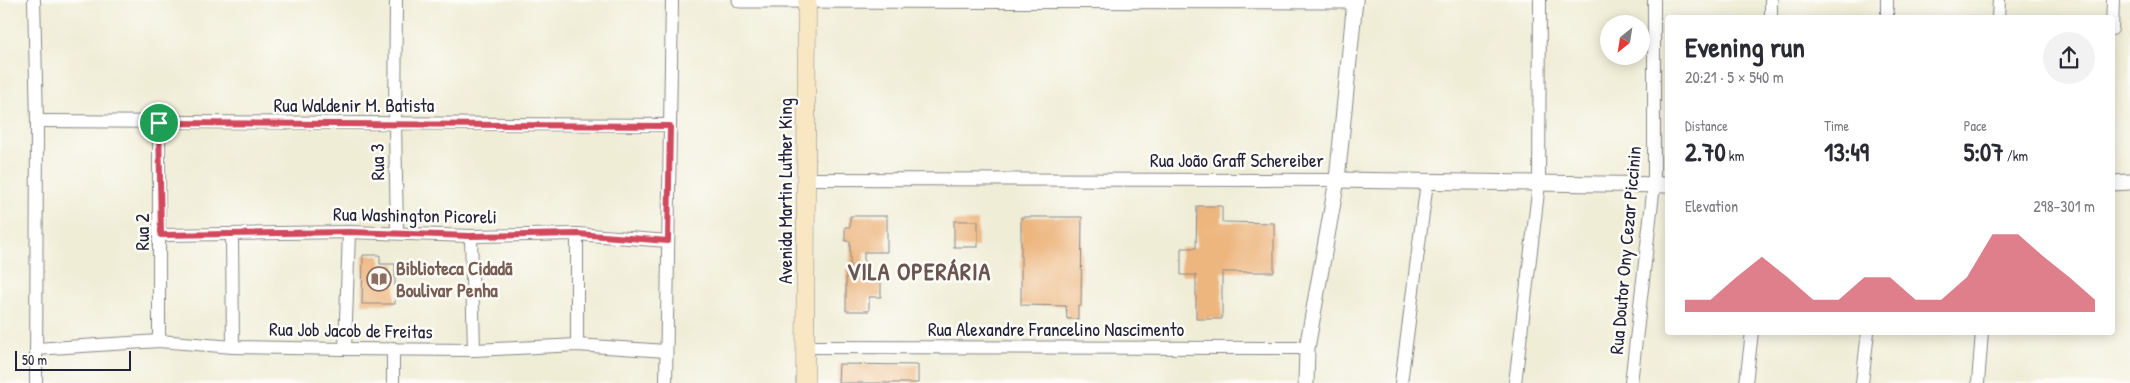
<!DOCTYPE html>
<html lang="en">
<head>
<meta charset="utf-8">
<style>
	:root { --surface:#fff; --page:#f2f2f3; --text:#2b2b33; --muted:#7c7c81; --accent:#d1495b }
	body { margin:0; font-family:"Patrick Hand",sans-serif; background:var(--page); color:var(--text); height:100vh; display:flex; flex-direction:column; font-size:19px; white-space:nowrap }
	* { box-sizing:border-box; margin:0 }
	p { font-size:16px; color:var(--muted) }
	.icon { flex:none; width:28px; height:28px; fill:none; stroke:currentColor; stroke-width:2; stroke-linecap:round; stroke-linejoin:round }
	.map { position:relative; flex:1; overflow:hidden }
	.drawer { position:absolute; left:1665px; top:15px; width:450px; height:320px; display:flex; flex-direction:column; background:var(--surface); border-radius:5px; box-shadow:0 2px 12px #0003 }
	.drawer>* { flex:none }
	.needle { width:32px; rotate:210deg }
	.tools { position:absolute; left:1600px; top:15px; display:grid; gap:10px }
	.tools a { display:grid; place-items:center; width:50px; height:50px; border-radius:50%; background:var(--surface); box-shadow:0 2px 12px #0003; font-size:25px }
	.scale { position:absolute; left:15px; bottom:12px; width:116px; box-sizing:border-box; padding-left:5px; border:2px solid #22223b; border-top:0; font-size:14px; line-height:18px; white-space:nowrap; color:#22223b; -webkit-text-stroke:4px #fdfcf7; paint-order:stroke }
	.pin { position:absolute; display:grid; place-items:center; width:42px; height:42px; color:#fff; margin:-21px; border:2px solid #fff; border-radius:50%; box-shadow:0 1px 5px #0007 }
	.round { display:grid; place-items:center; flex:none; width:52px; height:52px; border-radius:26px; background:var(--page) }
	.overview { display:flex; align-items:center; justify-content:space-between; height:85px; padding:0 20px }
	h1 { font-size:28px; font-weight:800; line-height:38px }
	.metrics { display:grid; grid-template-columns:repeat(3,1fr); gap:8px; height:85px; padding:5px 20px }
	.metrics div { display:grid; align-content:center }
	.metrics b { font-size:25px; font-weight:800 }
	.metrics small { font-size:14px; font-weight:400 }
	.metrics p { font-size:14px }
	.chart { height:140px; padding:10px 20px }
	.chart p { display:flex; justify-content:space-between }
	.chart svg { width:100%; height:90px; margin-top:5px; fill:var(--accent); opacity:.7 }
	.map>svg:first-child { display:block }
	.building { fill:#edb67f }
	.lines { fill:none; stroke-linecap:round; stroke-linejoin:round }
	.minor-casing { stroke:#898889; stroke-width:14 }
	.tertiary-casing { stroke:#898889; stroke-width:17 }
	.secondary-casing { stroke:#898889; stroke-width:19 }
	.minor { stroke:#fff; stroke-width:12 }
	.tertiary { stroke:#fff; stroke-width:15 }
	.secondary { stroke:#f9e7c3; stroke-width:18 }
	.route-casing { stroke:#fff; stroke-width:10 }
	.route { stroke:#d1495b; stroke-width:6 }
	.labels { text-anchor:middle; stroke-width:5; stroke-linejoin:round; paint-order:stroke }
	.street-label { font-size:19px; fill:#22223b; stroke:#fdfcf7 }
	.education-label { font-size:19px; font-weight:bold; fill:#785e54; stroke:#fdfcf7; text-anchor:start }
	.district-label { font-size:24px; font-weight:bold; letter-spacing:1px; fill:#695653; stroke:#fdfcf7 }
</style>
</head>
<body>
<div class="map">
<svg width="2130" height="383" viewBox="0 0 2130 383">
	<rect width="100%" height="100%" fill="#fdfcf7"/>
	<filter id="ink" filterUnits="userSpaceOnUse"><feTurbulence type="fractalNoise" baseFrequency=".02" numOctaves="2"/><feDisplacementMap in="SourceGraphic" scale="10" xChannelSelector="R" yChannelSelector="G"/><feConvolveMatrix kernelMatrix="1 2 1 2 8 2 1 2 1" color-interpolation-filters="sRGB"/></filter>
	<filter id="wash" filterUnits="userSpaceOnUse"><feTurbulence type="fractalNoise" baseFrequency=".0096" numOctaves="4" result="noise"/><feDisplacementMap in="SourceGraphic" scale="20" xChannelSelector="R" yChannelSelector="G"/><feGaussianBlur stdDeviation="1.12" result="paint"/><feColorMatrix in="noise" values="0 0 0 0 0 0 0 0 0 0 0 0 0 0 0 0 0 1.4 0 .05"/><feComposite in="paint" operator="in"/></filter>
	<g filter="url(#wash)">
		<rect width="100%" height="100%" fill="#f0edd7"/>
		<g id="blocks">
			<g class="building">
				<polygon points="1197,206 1222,206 1222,222 1274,223 1274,272 1222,272 1222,319 1196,319 1196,275 1181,275 1181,248 1196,248"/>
				<polygon points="850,216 887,216 887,252 864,252 864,282 881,282 881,297 869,297 869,311 846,311 846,269 850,269 850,241 845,241 845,227 850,227"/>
				<polygon points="1021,217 1082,217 1081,306 1078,306 1078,319 1067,319 1066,306 1021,305"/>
				<rect x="954" y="221" width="24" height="26"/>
				<polygon points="363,255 380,255 380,264 395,264 395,304 362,304"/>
				<polygon points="839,364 918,365 918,383 838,383"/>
			</g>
		</g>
	</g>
	<g filter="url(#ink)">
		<use href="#blocks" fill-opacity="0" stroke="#898889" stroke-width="1"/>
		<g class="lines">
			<g class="minor-casing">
				<g id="minor">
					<polyline points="34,0 37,121 36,383"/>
					<polyline points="396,0 395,124 397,232"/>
					<polyline points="1771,18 1771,0"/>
					<polyline points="1887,18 1887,0"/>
					<polyline points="1998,18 1999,0"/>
					<polyline points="2112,29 2113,0"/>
					<polyline points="37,121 670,125"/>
					<polyline points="159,123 159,341"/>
					<polyline points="806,179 1337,180"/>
					<polyline points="161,235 349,232 471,236 577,234 668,241"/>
					<polyline points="232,235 233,347"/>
					<polyline points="471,236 474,350"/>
					<polyline points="577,345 577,234"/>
					<polyline points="805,347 1307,348"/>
					<polyline points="393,348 393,383"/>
					<polyline points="36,349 159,341 233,347 345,349 474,350 577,345 666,351"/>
					<polyline points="345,349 349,232"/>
					<polyline points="666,383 672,0"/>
					<polyline points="1401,383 1427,182"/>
					<polyline points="1515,383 1539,184 1540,0"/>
					<polyline points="1631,383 1654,185 1654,0"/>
					<polyline points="1746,383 1752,332"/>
					<polyline points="1862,383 1868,332"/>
					<polyline points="1978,383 1982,332"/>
				</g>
			</g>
			<g class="tertiary-casing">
				<g id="tertiary">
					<polyline points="740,0 1355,1"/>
					<polyline points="1337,180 1668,185"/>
					<polyline points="2112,183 2130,182"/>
					<polyline points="1306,383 1307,348 1337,180 1355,0"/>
				</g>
			</g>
			<g class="secondary-casing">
				<polyline id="secondary" points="805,383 807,0"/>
			</g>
			<use href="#minor" class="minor"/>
			<use href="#tertiary" class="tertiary"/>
			<use href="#secondary" class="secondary"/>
		</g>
	</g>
	<g class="lines" filter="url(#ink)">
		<g class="route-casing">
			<polygon id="route" points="159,123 670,126 668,241 577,234 470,236 349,232 161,235"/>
		</g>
		<use href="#route" class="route"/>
	</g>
	<defs>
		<g id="library-ring" transform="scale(1.25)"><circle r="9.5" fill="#fdfcf7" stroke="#8d6e63" stroke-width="1.5"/><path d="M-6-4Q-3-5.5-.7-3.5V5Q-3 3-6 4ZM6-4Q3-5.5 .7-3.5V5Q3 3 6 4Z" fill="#8d6e63"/></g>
	</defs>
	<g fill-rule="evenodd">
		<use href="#library-ring" x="379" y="279"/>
	</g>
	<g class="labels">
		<g class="street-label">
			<text x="354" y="112">Rua Waldenir M. Batista</text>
			<text x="1237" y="167">Rua João Graff Schereiber</text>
			<text transform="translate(377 162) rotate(-91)" y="7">Rua 3</text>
			<text transform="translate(785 191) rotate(-90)" y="7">Avenida Martin Luther King</text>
			<text transform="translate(415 215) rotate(1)" y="7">Rua Washington Picoreli</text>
			<text transform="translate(142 232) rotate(-90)" y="7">Rua 2</text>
			<text transform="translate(1625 250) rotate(-85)" y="7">Rua Doutor Ony Cezar Piccinin</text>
			<text x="1056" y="336">Rua Alexandre Francelino Nascimento</text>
			<text transform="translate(351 330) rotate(1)" y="7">Rua Job Jacob de Freitas</text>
		</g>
		<g class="education-label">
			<text x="396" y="275">Biblioteca Cidadã<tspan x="396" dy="22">Boulivar Penha</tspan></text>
		</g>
		<g class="district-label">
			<text x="919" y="280">VILA OPERÁRIA</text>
		</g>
	</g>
</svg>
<div class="tools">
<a><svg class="needle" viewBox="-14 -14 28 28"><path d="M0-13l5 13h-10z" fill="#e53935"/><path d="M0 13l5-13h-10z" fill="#7c7c81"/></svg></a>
</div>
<div class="scale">50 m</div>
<div class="pin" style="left:159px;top:123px;background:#1e9e55"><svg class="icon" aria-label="arrive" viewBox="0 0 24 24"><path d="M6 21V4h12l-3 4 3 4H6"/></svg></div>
<section class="drawer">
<div class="overview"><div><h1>Evening run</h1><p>20:21 · 5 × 540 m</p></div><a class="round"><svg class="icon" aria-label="share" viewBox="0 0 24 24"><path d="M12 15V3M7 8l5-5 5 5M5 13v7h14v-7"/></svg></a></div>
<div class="metrics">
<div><p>Distance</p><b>2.70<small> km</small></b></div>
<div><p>Time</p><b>13:49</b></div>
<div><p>Pace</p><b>5:07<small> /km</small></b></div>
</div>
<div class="chart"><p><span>Elevation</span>298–301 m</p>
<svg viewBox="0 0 160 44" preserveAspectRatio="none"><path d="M0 44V38L10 38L20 27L30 17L40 27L50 38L60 38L70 27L80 27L90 38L100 38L110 27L120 6L130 6L140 17L150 27L160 38V44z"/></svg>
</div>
</section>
</div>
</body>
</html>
